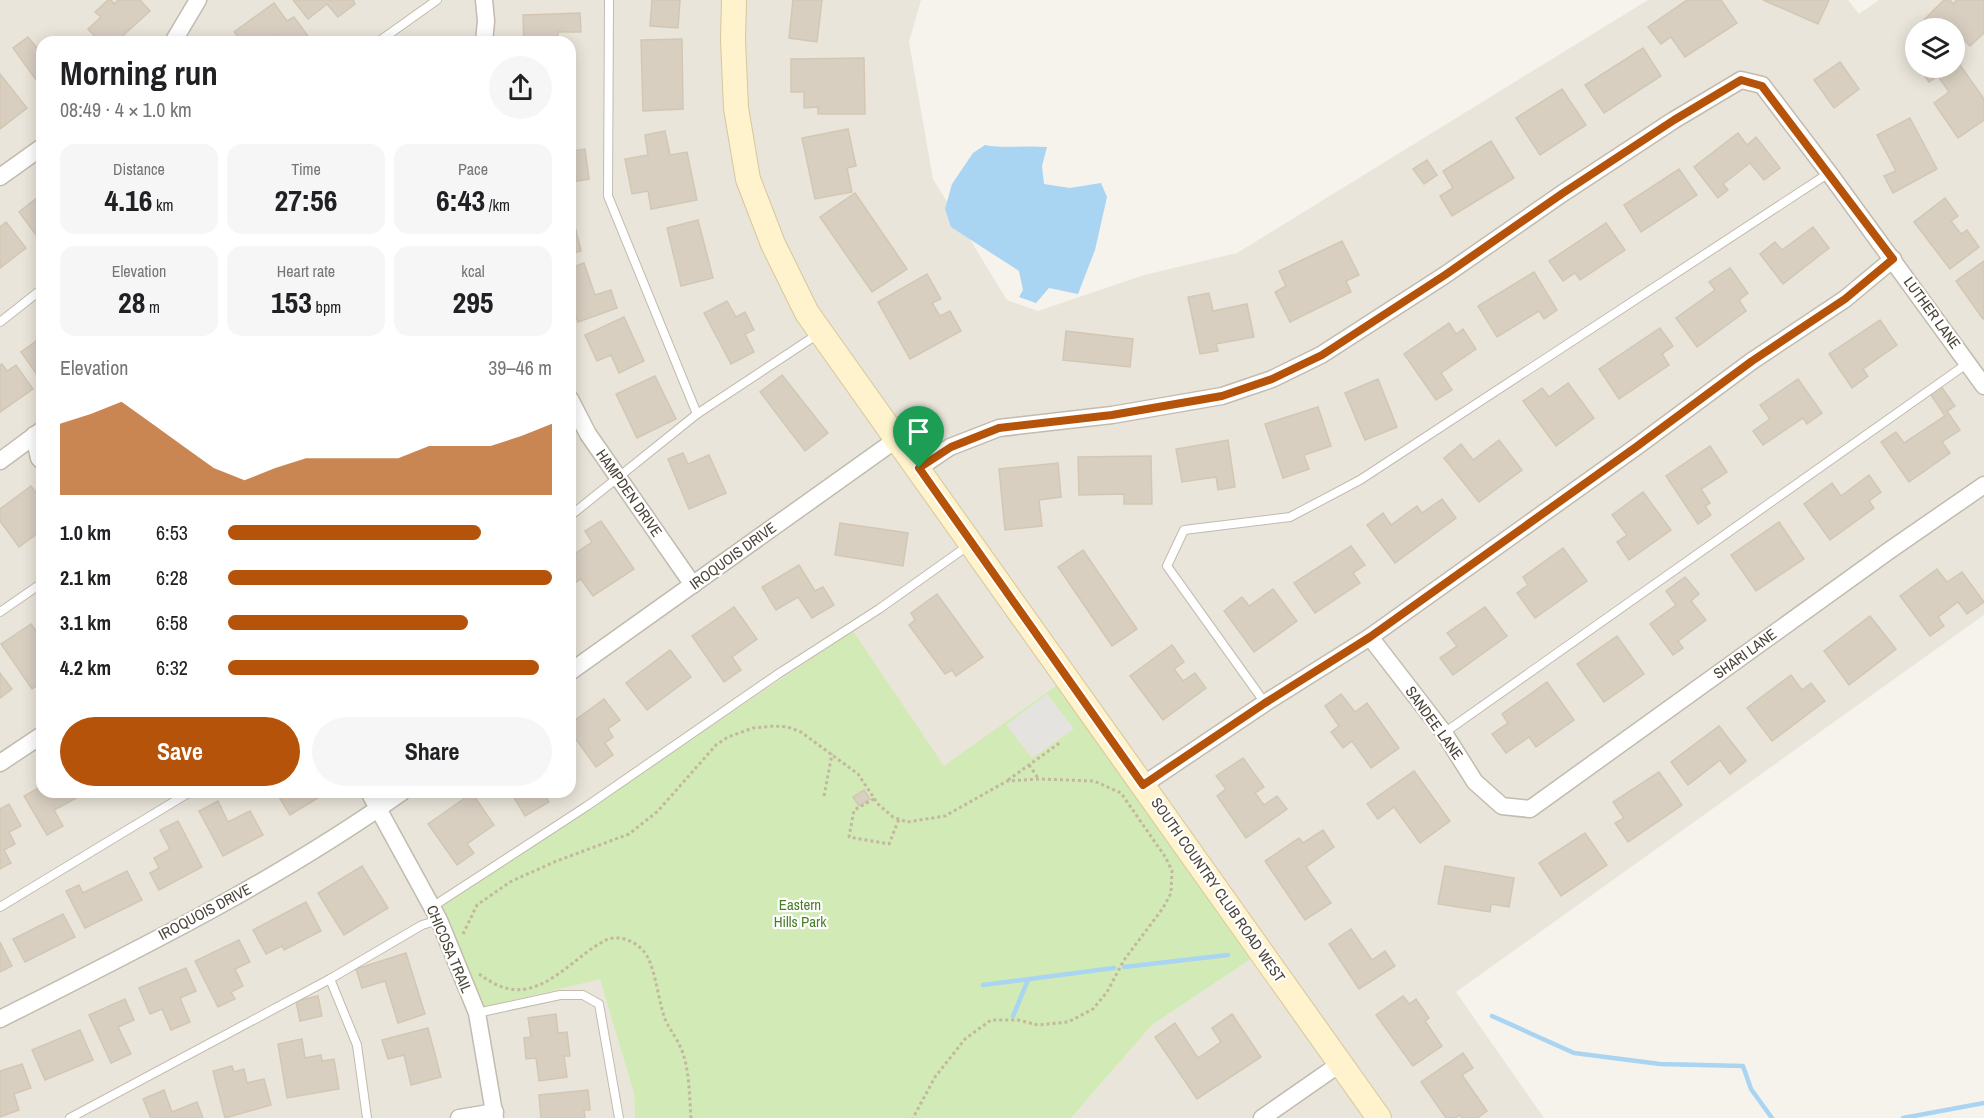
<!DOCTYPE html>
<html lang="en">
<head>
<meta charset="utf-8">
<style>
	:root { --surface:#fff; --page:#f6f6f6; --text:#202124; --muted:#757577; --accent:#b45309 }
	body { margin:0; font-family:"Archivo Narrow",sans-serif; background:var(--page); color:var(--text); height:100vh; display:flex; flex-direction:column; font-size:22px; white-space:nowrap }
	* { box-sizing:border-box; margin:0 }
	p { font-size:20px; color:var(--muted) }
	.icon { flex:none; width:33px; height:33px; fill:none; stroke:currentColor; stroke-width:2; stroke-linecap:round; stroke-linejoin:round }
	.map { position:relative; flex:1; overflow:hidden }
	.details { position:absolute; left:36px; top:36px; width:540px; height:762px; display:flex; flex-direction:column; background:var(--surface); border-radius:18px; box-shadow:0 3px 15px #0003 }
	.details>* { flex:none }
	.fabs { position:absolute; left:1905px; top:18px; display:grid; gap:12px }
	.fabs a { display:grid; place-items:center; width:60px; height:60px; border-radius:50%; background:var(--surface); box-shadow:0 3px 15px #0003; font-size:30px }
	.pin { position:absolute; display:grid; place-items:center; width:51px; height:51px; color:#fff; margin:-62px -26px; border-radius:50% 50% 50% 0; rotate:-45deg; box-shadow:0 0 6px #0007 }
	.pin .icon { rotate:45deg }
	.round { display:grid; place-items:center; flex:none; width:63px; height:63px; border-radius:32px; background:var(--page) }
	.headline { display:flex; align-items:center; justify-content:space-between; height:102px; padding:0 24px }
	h1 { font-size:33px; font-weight:700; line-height:45px }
	.metrics { display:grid; grid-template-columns:repeat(3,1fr); gap:9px; height:102px; padding:6px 24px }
	.metrics div { display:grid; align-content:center; border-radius:15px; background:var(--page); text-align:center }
	.metrics b { font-size:30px; font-weight:700 }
	.metrics small { font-size:16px; font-weight:400 }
	.metrics p { font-size:16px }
	.chart { height:168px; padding:12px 24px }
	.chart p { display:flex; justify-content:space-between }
	.chart svg { width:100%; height:108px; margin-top:6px; fill:var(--accent); opacity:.7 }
	.action { display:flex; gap:12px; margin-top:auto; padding:12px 24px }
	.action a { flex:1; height:69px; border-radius:36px; background:var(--accent); color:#fff; font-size:24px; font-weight:700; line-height:69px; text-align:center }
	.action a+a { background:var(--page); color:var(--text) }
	ul { padding:0 24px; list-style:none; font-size:20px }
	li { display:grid; grid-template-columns:96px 72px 1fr; align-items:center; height:45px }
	li i { height:15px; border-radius:8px; background:var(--accent) }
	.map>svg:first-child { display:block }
	.residential { fill:#eae5da; fill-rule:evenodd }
	.green { fill:#d2eab5 }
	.parking { fill:#e5e3e0 }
	.water { fill:#a9d4f2 }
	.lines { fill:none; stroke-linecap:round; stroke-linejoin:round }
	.stream { stroke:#a9d4f2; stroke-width:4.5 }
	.building { fill:#d8cfc1; stroke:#d3c7b4; stroke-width:1.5 }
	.lane-casing { stroke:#c2bbae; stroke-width:10 }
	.street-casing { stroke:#c2bbae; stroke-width:19 }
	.secondary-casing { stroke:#d6c79b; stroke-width:26 }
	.path { stroke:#c4b79f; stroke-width:3; stroke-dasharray:3 3; stroke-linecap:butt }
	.lane { stroke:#fff; stroke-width:8 }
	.street { stroke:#fff; stroke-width:16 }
	.secondary { stroke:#fff3cd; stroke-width:24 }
	.route-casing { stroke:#fff; stroke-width:12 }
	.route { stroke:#b45309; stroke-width:8 }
	.labels { text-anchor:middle; stroke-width:4.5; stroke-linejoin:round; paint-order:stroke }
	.street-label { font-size:15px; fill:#4b4439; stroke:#fff }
	.park-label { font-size:15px; fill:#4a7f2a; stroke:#fff }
</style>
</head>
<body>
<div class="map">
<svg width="1984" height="1118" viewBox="0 0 1984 1118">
	<rect width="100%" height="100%" fill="#f6f3ec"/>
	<path class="residential" d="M0,0H921L909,42L933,179L1007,300L1038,311L1144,275L1237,253L1648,0H1848L1859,14L1879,0H1984V615L1456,992L1544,1118H1071L1152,1025L1251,959L1057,685L944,767L482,1008L600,978L634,1094L635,1118H0ZM1916,28H1954V68H1916ZM42,42H570V792H42Z"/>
	<polygon class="green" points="853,631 944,766 1057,685 1251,959 1152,1025 1071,1118 635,1118 634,1094 600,979 482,1008 443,906"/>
	<polygon class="parking" points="1047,694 1074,729 1032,758 1006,725"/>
	<path class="water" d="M985,145C1005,149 1026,145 1047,147L1042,166L1044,184L1070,188L1101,183L1107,197L1095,250L1078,294L1049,288L1036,303L1019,297L1023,290L1019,271L951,227L945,209L952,184L973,153Z"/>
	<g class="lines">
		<g class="stream">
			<polyline points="1124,967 1228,955"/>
			<polyline points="983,985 1114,968"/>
			<polyline points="1013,1016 1028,980"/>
			<polyline points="1492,1016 1574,1053 1660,1064 1743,1066 1751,1089 1772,1118"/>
			<polyline points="1903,1118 1984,1103"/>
		</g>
	</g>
	<g class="building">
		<polygon points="108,0 111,0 114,4 118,0 140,0 150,11 116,42 100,42 88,29 101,17 95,12"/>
		<polygon points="293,0 353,0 355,4 338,17 327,4 308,19"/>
		<polygon points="652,0 680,0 678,28 650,26"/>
		<polygon points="793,0 822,0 817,42 789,38"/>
		<polygon points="1687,0 1721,0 1737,23 1685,57 1671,37 1661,44 1648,27"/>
		<polygon points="1763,0 1829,0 1818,24"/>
		<polygon points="1944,0 1950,0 1953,4 1957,0 1984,0 1984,33 1970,46 1954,31 1954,28 1947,23 1942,28 1921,28 1918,26"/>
		<polygon points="274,3 287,21 294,17 308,36 300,42 281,42 277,36 269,42 242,42 234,32"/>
		<polygon points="580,13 581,32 558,32 558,42 524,42 523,15"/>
		<polygon points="28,37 42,54 42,88 13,48"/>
		<polygon points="682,39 683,109 643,111 641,40"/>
		<polygon points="1643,48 1661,76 1604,113 1585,85"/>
		<polygon points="864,58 865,114 818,114 818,107 804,108 804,92 791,92 791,59"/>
		<polygon points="1840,62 1859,89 1834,108 1814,80"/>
		<polygon points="1958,62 1984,99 1984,120 1958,138 1934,103 1949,92 1938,76 1929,82 1919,68 1949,69 1954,68"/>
		<polygon points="0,74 27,108 0,129"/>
		<polygon points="1562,89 1586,125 1540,155 1516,118"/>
		<polygon points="1910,118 1937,169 1893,193 1884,176 1896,171 1877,135"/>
		<polygon points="848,129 856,166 847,168 852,192 815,199 802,138"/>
		<polygon points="665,131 670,155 687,152 697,200 651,209 648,191 632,194 625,159 648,155 645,135"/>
		<polygon points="1738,133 1747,145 1756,137 1780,168 1764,180 1750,163 1723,184 1728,190 1718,198 1694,167"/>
		<polygon points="570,138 573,151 585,149 589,179 570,182"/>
		<polygon points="1491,141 1514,178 1452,216 1440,196 1453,188 1443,171"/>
		<polygon points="1427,160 1437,175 1424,184 1413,169"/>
		<polygon points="1679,169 1697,195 1641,232 1624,205"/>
		<polygon points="855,193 907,269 872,292 820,217"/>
		<polygon points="42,194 42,243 19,212"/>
		<polygon points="1945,198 1958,216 1951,221 1961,234 1967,230 1979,247 1950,269 1914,222"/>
		<polygon points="570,206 581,251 570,254"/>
		<polygon points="698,220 713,278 681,286 667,228"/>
		<polygon points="6,222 26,248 0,268 0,227"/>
		<polygon points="1606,223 1625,250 1580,280 1575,273 1563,281 1549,261"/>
		<polygon points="1813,227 1829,248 1783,284 1760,254 1775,242 1782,250"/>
		<polygon points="1342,241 1359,275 1346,281 1351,292 1290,322 1275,292 1286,286 1279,271"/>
		<polygon points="1984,261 1984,318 1983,319 1956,281"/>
		<polygon points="584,263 595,295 611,290 617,308 578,322 570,301 570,268"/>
		<polygon points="1730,268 1748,293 1739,300 1746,311 1697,347 1676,318 1715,290 1709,282"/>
		<polygon points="1534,272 1557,310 1544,319 1539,311 1497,337 1478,306"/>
		<polygon points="927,274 941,299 932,303 940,316 950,311 961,331 910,359 878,302"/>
		<polygon points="1209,293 1213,311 1247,304 1254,337 1216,344 1218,351 1200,354 1188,297"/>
		<polygon points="727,301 736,317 745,312 754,330 745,334 754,352 731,364 704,313"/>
		<polygon points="624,317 644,361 619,373 611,355 597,361 585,335"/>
		<polygon points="1880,320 1897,345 1863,369 1868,376 1852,388 1829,354"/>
		<polygon points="1449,323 1456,334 1463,329 1476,349 1441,373 1452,390 1436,400 1404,354"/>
		<polygon points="1660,328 1673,346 1662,354 1669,365 1619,399 1599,369"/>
		<polygon points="1066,331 1133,339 1130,367 1063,360"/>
		<polygon points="42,337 42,377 40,379 21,352"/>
		<polygon points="2,364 7,371 16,365 33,389 0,412 0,365"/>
		<polygon points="782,375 828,433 805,451 760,392"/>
		<polygon points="655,376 676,419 637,438 616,394"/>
		<polygon points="1378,379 1397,427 1365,440 1345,393"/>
		<polygon points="1798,379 1822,413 1807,424 1803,418 1763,445 1753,431 1770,419 1760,405"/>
		<polygon points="1568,383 1594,418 1556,446 1523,401 1542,388 1549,397"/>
		<polygon points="1940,385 1955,406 1947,411 1960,430 1942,442 1950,453 1909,482 1881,442 1896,432 1904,443 1945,416 1929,392"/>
		<polygon points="1318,407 1331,446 1304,455 1309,469 1283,478 1265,424"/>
		<polygon points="1228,440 1235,487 1218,490 1216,477 1182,482 1176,449"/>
		<polygon points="1499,440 1522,470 1479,502 1444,458 1461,444 1473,460"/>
		<polygon points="1710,446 1727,472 1701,489 1710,503 1705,506 1711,515 1698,524 1666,476"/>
		<polygon points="683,453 688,464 709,455 726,493 689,509 668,459"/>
		<polygon points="1151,456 1152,504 1124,504 1124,494 1079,495 1078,457"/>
		<polygon points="1058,463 1061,497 1039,500 1042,526 1005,530 999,469"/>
		<polygon points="1869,475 1881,492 1869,501 1874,508 1830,540 1804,504 1832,483 1841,496"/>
		<polygon points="31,486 42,501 42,530 19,547 0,521 0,509"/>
		<polygon points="1643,492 1671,530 1629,560 1617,542 1627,535 1612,515"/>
		<polygon points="1442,499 1456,518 1395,563 1367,525 1383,513 1391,525 1417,506 1422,513"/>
		<polygon points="601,521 634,569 593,596 581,579 570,586 570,557 592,542 585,531"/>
		<polygon points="1779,522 1804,559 1756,591 1731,555"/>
		<polygon points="840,523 908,533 903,566 835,555"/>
		<polygon points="1351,546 1365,565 1353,573 1360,583 1315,613 1294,583"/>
		<polygon points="1563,548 1587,581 1535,618 1517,593 1528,585 1523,577"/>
		<polygon points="1083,550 1137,629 1112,646 1058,567"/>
		<polygon points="799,565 815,591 823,587 834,605 812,618 798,597 776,610 762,587"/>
		<polygon points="1937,569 1947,582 1962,572 1984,602 1967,614 1958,602 1938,617 1944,626 1930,636 1900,596"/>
		<polygon points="1685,577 1699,594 1691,601 1706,620 1678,641 1683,648 1673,655 1650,624 1676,605 1666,591"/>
		<polygon points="1273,589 1297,621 1254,652 1224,611 1242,597 1249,606"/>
		<polygon points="937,594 983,657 956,676 952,670 945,674 909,625 915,620 911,613"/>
		<polygon points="734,607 757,639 732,657 741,670 724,682 692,636"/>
		<polygon points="1485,607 1507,636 1453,675 1440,658 1457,646 1447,633"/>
		<polygon points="1870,616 1896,649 1849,685 1824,651"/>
		<polygon points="31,624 42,640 42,682 32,689 1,644"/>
		<polygon points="1617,636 1644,674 1604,702 1577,664"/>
		<polygon points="1172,645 1184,662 1174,669 1183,681 1195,673 1206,688 1163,720 1130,676"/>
		<polygon points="670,650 691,677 647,710 626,683"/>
		<polygon points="0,673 12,689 0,698"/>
		<polygon points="1791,675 1802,690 1811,683 1825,701 1772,741 1747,708"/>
		<polygon points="1547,682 1574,720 1536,747 1529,737 1506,753 1492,734 1508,723 1502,714"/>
		<polygon points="1341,694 1355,712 1367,703 1399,748 1371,768 1352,741 1343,748 1331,732 1339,726 1325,706"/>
		<polygon points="604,699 620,720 608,729 613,737 605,743 613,755 596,767 570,731 570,724"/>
		<polygon points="1719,726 1746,761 1730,774 1720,760 1688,785 1671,762"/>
		<polygon points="1243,758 1264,787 1255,793 1264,805 1277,796 1287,809 1246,838 1217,796 1226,789 1216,776"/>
		<polygon points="1414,771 1450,821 1420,843 1394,807 1378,819 1367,804"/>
		<polygon points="1659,772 1682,805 1628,842 1615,823 1624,818 1613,802"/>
		<polygon points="42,786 42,792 80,792 82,795 54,810 63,826 47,835 24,796"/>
		<polygon points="864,790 870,799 859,806 853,797"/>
		<polygon points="276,792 326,792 326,793 290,815"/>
		<polygon points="543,792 549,802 525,816 513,796 518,792"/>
		<polygon points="472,793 494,825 467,844 474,853 457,865 428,824"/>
		<polygon points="218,801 228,822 250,811 263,835 223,856 199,811"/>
		<polygon points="9,804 21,826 9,832 15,844 4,850 11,863 0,869 0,809"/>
		<polygon points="178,821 202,867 159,890 150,873 159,868 154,858 170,849 160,830"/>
		<polygon points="1323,830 1334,847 1306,867 1331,903 1305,920 1265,861 1299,838 1303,843"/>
		<polygon points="1585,833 1607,865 1561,896 1539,863"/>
		<polygon points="362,866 388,908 344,935 318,893"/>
		<polygon points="1445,866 1514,878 1509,907 1491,904 1490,912 1438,904"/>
		<polygon points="127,871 142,900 85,928 66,891 79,885 83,893"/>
		<polygon points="306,902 321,931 284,950 282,946 266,954 253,930"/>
		<polygon points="63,914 75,937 25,962 13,939"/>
		<polygon points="1351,929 1372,960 1385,951 1395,966 1359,989 1329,944"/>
		<polygon points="239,940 250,962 235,969 243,986 231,992 235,999 218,1007 195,961"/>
		<polygon points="0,942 12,966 0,972"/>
		<polygon points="406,953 425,1014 398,1023 385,981 362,988 356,969"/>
		<polygon points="186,968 196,991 180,998 190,1022 171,1030 162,1009 150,1014 139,988"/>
		<polygon points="318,996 322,1016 300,1021 296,1001"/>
		<polygon points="1403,996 1409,1004 1416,999 1429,1018 1425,1021 1442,1046 1413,1066 1376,1015"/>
		<polygon points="125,999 134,1020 118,1027 131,1054 111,1063 89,1015"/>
		<polygon points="556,1014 558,1033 567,1032 570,1056 564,1056 567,1077 539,1081 536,1058 526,1059 524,1038 531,1037 528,1018"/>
		<polygon points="1232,1014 1261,1057 1197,1099 1155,1037 1175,1023 1198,1058 1221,1042 1212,1028"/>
		<polygon points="428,1028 441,1077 411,1085 404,1055 388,1059 382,1040"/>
		<polygon points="80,1030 93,1060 45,1080 32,1050"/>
		<polygon points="302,1039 305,1058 321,1055 322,1061 334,1059 339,1089 287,1098 278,1044"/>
		<polygon points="1463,1053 1473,1068 1462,1075 1487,1111 1477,1118 1462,1118 1460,1115 1455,1118 1446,1118 1421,1082"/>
		<polygon points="22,1064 31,1088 14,1094 19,1110 0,1117 0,1071"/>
		<polygon points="232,1066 234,1072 244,1069 247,1083 264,1079 271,1105 225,1118 213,1071"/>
		<polygon points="164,1090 172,1112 197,1102 203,1118 151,1118 143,1099"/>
		<polygon points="588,1090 590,1110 584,1110 585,1118 541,1118 539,1095"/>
	</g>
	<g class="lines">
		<g class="lane-casing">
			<g id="lane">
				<polyline points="609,0 608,196 697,414"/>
				<polyline points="378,42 437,0"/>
				<polyline points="0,322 42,289"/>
				<polyline points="570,516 697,414 818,334"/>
				<polyline points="0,612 42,583"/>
				<polyline points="1265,703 1167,566 1184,530 1290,517 1360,480 1829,173"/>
				<polyline points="1444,733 1968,363"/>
				<polyline points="0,907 190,792"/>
				<polyline points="432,907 587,806 778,674 879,609 969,545"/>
				<polyline points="330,979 357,1045 367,1118"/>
				<polyline points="477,1013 560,995 583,995 599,1004 619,1118"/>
				<polyline points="70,1118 330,979 422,925 439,920"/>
			</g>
		</g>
		<g class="street-casing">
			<g id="street">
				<polyline points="484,0 486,21 484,42"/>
				<polyline points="173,42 198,0"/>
				<polyline points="0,177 42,147"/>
				<polyline points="570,399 588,434 693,585"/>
				<polyline points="34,435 39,458 42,461"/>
				<polyline points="0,461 42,430"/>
				<polyline points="919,468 950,447 999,428 1112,415 1222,396 1272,379 1321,355 1445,275 1563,193 1674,120 1741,80 1762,85 1829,173 1984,386"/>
				<polyline points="1370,637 1444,733 1475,782 1502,806 1530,809 1890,550 1984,485"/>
				<polyline points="570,672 897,439"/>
				<polyline points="0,763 42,735"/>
				<polyline points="1143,785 1265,703 1370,637 1636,447 1752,361 1845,299 1893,259"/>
				<polyline points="369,792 439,920 477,1013 495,1118"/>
				<path d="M0,1019C137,950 277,881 402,792"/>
				<polyline points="459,1118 495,1112"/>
				<polyline points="1262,1118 1341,1063"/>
			</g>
		</g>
		<g class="secondary-casing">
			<polyline id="secondary" points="734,0 733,40 736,108 748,179 773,244 807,313 1379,1118"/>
		</g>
		<g class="path">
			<polyline points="1029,765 1038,778"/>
			<polyline points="1008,780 1061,742"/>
			<polyline points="824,796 832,754"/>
			<polyline points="874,799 854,810 849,837 889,844 899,819"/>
			<polyline points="463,934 477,905 510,882 554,862 629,834 658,811 716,745 728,737 753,728 774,726 788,727 801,732 858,774 878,804 893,817 907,822 945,816 1007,781 1039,779 1094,781 1121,793 1166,858 1172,871 1171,893 1163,908 1124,960 1107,992 1093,1009 1068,1022 1038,1025 1018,1020 991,1020 965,1039 935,1077 913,1118"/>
			<path d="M479,974C493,984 507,992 526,989C556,983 578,955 604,941C620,932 643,944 649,960C656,976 658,996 663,1013C666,1025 675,1035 680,1046C690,1068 689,1094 691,1118"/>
		</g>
		<use href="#lane" class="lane"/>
		<use href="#street" class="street"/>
		<use href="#secondary" class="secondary"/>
	</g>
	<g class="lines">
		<g class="route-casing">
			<polygon id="route" points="1741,80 1762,86 1893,259 1845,299 1752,361 1636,447 1370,637 1265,703 1143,785 919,468 951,447 999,428 1112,415 1222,396 1272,379 1322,355 1445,275 1563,193 1674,120"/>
		</g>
		<use href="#route" class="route"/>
	</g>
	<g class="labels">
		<g class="street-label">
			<text transform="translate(1932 313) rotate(54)" y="5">LUTHER LANE</text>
			<text transform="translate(629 493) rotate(55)" y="5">HAMPDEN DRIVE</text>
			<text transform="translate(733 556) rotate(-36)" y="5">IROQUOIS DRIVE</text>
			<text transform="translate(1745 654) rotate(-36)" y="5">SHARI LANE</text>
			<text transform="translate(1434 723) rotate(54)" y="5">SANDEE LANE</text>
			<text transform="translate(1218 890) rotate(55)" y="5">SOUTH COUNTRY CLUB ROAD WEST</text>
			<text transform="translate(205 912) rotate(-28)" y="5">IROQUOIS DRIVE</text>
			<text transform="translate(449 949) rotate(67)" y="5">CHICOSA TRAIL</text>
		</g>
		<g class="park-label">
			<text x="800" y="910">Eastern<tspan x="800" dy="17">Hills Park</tspan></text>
		</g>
	</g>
</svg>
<div class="fabs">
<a><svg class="icon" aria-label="layers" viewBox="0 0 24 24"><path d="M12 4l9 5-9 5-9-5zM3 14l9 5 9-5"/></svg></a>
</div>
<div class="pin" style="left:919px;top:468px;background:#1e9e55"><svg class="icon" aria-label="arrive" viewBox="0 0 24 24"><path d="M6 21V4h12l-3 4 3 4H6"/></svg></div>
<section class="details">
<div class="headline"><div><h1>Morning run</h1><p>08:49 · 4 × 1.0 km</p></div><a class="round"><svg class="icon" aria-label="share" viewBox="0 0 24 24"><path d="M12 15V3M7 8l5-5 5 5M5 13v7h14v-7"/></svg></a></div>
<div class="metrics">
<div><p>Distance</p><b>4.16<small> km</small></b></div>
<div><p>Time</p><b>27:56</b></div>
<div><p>Pace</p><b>6:43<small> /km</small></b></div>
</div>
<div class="metrics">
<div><p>Elevation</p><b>28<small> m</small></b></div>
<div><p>Heart rate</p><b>153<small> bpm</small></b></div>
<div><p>kcal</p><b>295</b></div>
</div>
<div class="chart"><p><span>Elevation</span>39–46 m</p>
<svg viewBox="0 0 160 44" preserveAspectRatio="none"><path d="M0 44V15L10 11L20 6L30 15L40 24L50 33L60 38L70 33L80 29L90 29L100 29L110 29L120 24L130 24L140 24L150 20L160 15V44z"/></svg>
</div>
<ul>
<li><b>1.0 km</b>6:53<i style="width:78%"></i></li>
<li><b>2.1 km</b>6:28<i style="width:100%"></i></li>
<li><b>3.1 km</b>6:58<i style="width:74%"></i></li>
<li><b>4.2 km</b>6:32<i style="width:96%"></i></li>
</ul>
<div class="action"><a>Save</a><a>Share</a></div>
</section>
</div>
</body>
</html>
